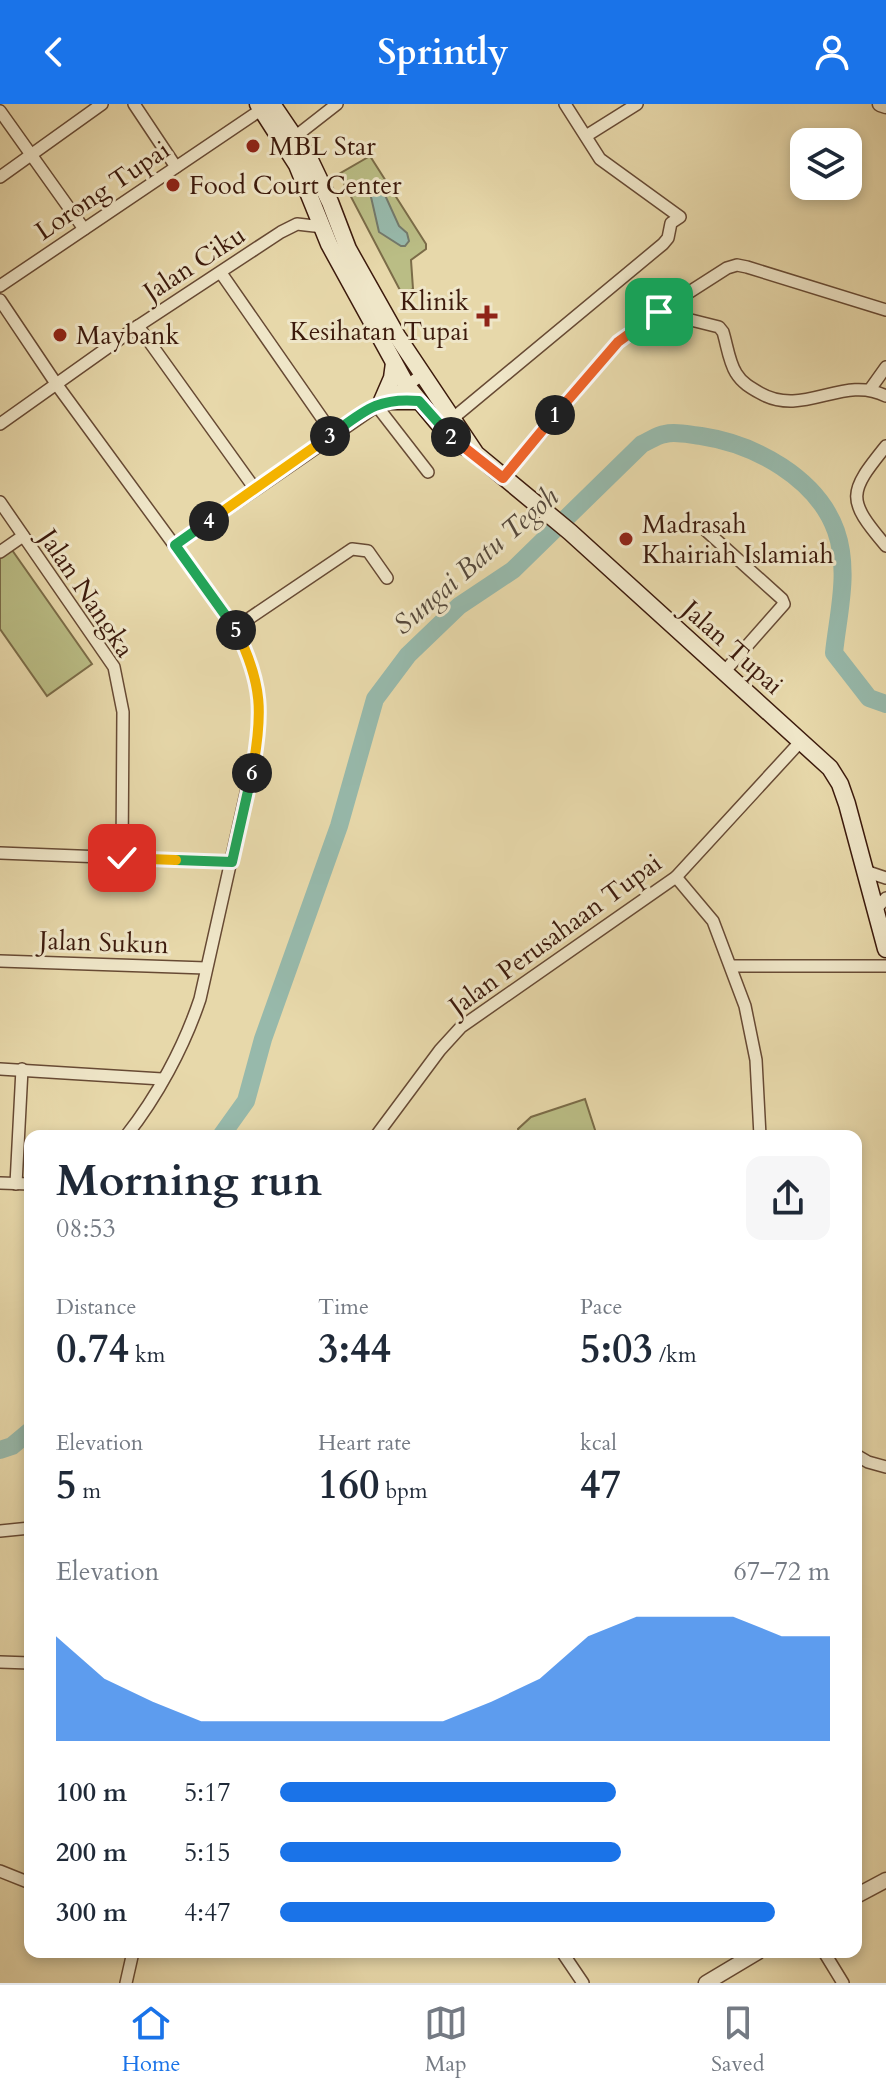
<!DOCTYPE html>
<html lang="en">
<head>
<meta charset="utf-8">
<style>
	:root { --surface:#fff; --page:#f6f6f7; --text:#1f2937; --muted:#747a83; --line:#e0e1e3; --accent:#1a73e8 }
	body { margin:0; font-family:Cardo,serif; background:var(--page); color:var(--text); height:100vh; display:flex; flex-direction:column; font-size:30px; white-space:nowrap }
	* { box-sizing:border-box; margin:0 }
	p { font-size:26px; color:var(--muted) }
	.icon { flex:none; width:44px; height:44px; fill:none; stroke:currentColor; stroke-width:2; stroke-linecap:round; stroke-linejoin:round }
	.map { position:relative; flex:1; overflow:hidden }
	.side { position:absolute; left:24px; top:1026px; width:838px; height:828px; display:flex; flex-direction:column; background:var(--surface); border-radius:16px; box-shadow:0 4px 12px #0003 }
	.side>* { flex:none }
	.tools { position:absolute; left:790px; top:24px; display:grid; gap:16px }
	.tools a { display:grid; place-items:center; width:72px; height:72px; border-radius:16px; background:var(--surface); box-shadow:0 4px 12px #0003; font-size:40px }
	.pin { position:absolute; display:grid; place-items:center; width:68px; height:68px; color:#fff; margin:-34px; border-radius:16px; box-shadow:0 4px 12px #0006 }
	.km { position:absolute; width:40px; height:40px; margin:-20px; border-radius:50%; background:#222; color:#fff; font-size:22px; line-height:40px; text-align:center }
	.round { display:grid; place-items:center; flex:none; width:84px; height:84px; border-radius:16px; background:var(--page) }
	.headline { display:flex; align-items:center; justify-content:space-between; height:136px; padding:0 32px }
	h1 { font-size:44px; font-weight:800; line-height:60px }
	.figures { display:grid; grid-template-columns:repeat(3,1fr); gap:12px; height:136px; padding:8px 32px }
	.figures div { display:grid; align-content:center }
	.figures b { font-size:40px; font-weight:800 }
	.figures small { font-size:22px; font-weight:400 }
	.figures p { font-size:22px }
	.chart { height:224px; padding:16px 32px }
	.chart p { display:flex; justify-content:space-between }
	.chart svg { width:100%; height:144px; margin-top:8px; fill:var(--accent); opacity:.7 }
	ul { padding:0 32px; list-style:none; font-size:26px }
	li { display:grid; grid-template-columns:128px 96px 1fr; align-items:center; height:60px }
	li i { height:20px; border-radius:10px; background:var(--accent) }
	header { display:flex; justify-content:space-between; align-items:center; height:104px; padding:0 32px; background:var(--accent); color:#fff; font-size:36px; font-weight:800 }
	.tabs { display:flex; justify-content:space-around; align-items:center; height:112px; border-top:2px solid var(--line); background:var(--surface); font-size:22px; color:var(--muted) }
	.tabs a { display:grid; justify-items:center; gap:4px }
	.tabs .current { color:var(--accent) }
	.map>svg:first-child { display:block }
	.green { fill:#babd85; stroke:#7b6c48; stroke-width:2 }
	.water { fill:#97b9ab; stroke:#73796b; stroke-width:2 }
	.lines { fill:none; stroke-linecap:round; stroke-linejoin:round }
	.river { stroke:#97b9ab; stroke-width:18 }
	.minor-casing { stroke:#674a34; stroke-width:14 }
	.tertiary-casing { stroke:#674a34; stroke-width:17 }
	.secondary-casing { stroke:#3c1a0c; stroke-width:19 }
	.minor { stroke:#efe6c8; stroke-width:11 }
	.tertiary { stroke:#efe6c8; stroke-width:14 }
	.secondary { stroke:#efe6c8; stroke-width:16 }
	.split-1-casing { stroke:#fff; stroke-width:16 }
	.split-2-casing { stroke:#fff; stroke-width:16 }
	.split-3-casing { stroke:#fff; stroke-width:16 }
	.split-4-casing { stroke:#fff; stroke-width:16 }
	.split-5-casing { stroke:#fff; stroke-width:16 }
	.split-6-casing { stroke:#fff; stroke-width:16 }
	.split-7-casing { stroke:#fff; stroke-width:16 }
	.split-8-casing { stroke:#fff; stroke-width:16 }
	.split-1 { stroke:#f0652b; stroke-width:10 }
	.split-2 { stroke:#f0652b; stroke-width:10 }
	.split-3 { stroke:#22a559; stroke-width:10 }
	.split-4 { stroke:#f5b400; stroke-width:10 }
	.split-5 { stroke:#22a559; stroke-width:10 }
	.split-6 { stroke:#f5b400; stroke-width:10 }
	.split-7 { stroke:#22a559; stroke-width:10 }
	.split-8 { stroke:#f5b400; stroke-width:10 }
	.poi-dot { fill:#8f2418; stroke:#efe6c8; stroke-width:3 }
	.labels { text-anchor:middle; stroke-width:6; stroke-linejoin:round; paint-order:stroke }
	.poi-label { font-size:26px; fill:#3c1a0c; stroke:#efe6c8; text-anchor:start }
	.street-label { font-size:26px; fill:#3c1a0c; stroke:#efe6c8 }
	.water-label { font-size:28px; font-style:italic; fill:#574a3c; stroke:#efe6c8 }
</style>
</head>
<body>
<header><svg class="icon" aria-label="back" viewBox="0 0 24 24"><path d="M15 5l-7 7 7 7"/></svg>Sprintly<svg class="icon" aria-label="person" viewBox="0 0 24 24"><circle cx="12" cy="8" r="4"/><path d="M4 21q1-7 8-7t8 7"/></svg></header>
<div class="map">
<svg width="886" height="1879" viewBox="0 0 886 1879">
	<rect width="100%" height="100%" fill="#e7d8aa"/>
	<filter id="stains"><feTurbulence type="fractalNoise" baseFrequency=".0025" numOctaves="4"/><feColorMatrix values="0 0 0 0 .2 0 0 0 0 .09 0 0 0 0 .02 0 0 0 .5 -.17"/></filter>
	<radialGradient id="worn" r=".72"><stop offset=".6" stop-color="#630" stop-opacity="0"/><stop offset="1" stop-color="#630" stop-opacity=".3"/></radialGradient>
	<g class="green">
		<polygon points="370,52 426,140 426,145 411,156 413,185 402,190 339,70"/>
		<polygon points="12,446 92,560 47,592 0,525 0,454"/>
		<polygon points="585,995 597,1032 519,1032 518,1025 531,1013"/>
	</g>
	<polygon class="water" points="375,88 385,91 399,122 407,129 409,137 405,142 401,142 379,128 371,93"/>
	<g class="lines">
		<g class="river">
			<path d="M221,1032L246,997L263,935L339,722L375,595L408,551L459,502L513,466L642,340C649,337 657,331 665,330C676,327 690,331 701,332C755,340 817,374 836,427C850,467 838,510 834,549L869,594L886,600"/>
			<polyline points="0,1346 12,1342 30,1327"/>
		</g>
		<g class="minor-casing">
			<g id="minor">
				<polyline points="134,0 176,63"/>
				<polyline points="0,7 84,125"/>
				<polyline points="296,32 337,0"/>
				<polyline points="586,32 637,0"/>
				<polyline points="0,73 102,0"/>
				<polyline points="221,169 333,330"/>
				<polyline points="0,182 265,3"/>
				<path d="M0,196L57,281L235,524C258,570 262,593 256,645L200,895C184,943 157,993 126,1032"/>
				<path d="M659,208L719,223L723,228C727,241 729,258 736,269C742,279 751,284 760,289C804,314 843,270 886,292"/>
				<polyline points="138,222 255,385"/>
				<polyline points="871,284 886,263"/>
				<polyline points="376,301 428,368"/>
				<polyline points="452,315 663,140 668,134 671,119 680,113 600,55 565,0"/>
				<polyline points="0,320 138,222 281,128 297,120 323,123"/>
				<path d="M886,342C848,389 846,395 886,442"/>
				<polyline points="503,374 618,238 638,221 727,164 737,161 747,163 886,206"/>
				<polyline points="0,398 114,563 123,608 122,754"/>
				<polyline points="702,423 782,495 784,500 724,568"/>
				<polyline points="175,441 422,271"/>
				<polyline points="0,448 23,432"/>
				<polyline points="235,524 352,445 368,447 387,474"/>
				<polyline points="0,749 232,758"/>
				<polyline points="865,767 886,774"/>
				<polyline points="676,773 713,817 745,902 756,956 760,1032"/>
				<polyline points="875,806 886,794"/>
				<polyline points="0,857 206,864"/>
				<polyline points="732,862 886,862"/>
				<polyline points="0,965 162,975"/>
				<polyline points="376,1032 440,946 461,923 676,773 801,637"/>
				<polyline points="0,1079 30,1080"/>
				<polyline points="16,1080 22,965"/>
				<polyline points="856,1351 868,1358 886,1363"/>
				<polyline points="0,1427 30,1424"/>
				<polyline points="0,1558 30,1559"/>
				<polyline points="0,1767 30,1779"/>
				<polyline points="562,1848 583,1879"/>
				<polyline points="824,1848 843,1879"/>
				<polyline points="126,1879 133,1848"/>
			</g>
		</g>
		<g class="tertiary-casing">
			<g id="tertiary">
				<polyline points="880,0 886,2"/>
				<polyline points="856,1792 886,1776"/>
				<polyline points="706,1879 758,1848"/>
			</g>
		</g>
		<g class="secondary-casing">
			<g id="secondary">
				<polyline points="258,0 297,61 329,140 407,282 442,324 465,343"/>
				<polyline points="272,0 310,56 330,98 348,145 397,232 476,350 570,428 830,664 840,680 847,700 886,845"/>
				<polyline points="394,259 392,274 382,297 419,297"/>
			</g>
		</g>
		<use href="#minor" class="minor"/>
		<use href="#tertiary" class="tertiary"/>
		<use href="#secondary" class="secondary"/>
	</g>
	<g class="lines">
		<g class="split-1-casing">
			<polyline id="split-1" points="555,311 618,238 659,208"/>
		</g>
		<g class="split-2-casing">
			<polyline id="split-2" points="451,333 503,374 555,311"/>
		</g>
		<g class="split-3-casing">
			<path id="split-3" d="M330,332C363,308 377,293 419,297L451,333"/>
		</g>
		<g class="split-4-casing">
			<polyline id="split-4" points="209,417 330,332"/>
		</g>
		<g class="split-5-casing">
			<polyline id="split-5" points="209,417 175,441 236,526"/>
		</g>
		<g class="split-6-casing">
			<path id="split-6" d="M236,526C263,580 263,610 252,669"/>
		</g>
		<g class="split-7-casing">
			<polyline id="split-7" points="176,756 232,758 252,669"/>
		</g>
		<g class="split-8-casing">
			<polyline id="split-8" points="122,754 176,756"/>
		</g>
		<use href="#split-1" class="split-1"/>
		<use href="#split-2" class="split-2"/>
		<use href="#split-3" class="split-3"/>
		<use href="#split-4" class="split-4"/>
		<use href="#split-5" class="split-5"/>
		<use href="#split-6" class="split-6"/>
		<use href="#split-7" class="split-7"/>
		<use href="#split-8" class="split-8"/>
	</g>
	<g class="poi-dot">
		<circle cx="253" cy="42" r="8"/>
		<circle cx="173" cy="81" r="8"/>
		<path d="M483 200h8v8h8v8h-8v8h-8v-8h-8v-8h8z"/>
		<circle cx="60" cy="231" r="8"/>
		<circle cx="626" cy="435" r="8"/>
	</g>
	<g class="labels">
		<g class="poi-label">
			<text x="269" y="51">MBL Star</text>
			<text x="189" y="90">Food Court Center</text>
			<text x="469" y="206" text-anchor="end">Klinik<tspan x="469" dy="30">Kesihatan Tupai</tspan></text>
			<text x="76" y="240">Maybank</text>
			<text x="642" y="429">Madrasah<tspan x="642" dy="30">Khairiah Islamiah</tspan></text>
		</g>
		<g class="street-label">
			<text transform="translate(102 86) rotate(-34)" y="9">Lorong Tupai</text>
			<text transform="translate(194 159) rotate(-33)" y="9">Jalan Ciku</text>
			<text transform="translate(87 489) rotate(56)" y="9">Jalan Nangka</text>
			<text transform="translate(733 543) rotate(42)" y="9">Jalan Tupai</text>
			<text transform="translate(555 830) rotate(-36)" y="9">Jalan Perusahaan Tupai</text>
			<text transform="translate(104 838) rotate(2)" y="9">Jalan Sukun</text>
		</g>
		<g class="water-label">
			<text transform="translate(475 456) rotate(-41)" y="10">Sungai Batu Tegoh</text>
		</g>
	</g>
	<rect width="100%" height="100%" filter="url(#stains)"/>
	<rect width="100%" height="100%" fill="url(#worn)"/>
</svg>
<div class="tools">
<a><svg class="icon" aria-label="layers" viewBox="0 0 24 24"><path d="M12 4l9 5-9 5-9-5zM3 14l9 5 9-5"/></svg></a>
</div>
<div class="pin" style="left:659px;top:208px;background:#1e9e55"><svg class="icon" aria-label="arrive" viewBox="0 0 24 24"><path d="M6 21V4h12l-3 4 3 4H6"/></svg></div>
<div class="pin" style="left:122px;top:754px;background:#d93025"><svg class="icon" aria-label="check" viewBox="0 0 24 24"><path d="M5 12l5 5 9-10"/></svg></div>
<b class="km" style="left:555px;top:311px">1</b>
<b class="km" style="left:451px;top:333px">2</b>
<b class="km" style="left:330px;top:332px">3</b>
<b class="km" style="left:209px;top:417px">4</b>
<b class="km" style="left:236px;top:526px">5</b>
<b class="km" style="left:252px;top:669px">6</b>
<section class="side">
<div class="headline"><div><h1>Morning run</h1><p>08:53</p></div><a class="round"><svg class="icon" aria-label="share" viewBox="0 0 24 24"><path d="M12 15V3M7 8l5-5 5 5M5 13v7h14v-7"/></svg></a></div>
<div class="figures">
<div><p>Distance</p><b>0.74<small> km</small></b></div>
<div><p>Time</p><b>3:44</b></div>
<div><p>Pace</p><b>5:03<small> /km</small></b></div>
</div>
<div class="figures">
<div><p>Elevation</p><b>5<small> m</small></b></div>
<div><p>Heart rate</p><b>160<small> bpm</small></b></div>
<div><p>kcal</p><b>47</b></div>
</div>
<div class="chart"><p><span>Elevation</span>67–72 m</p>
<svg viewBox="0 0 160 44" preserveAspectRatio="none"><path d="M0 44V12L10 25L20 32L30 38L40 38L50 38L60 38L70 38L80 38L90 32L100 25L110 12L120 6L130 6L140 6L150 12L160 12V44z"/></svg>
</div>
<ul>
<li><b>100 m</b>5:17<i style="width:61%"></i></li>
<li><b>200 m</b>5:15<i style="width:62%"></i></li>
<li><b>300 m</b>4:47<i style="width:90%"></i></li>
</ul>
</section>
</div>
<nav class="tabs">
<a class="current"><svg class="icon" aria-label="home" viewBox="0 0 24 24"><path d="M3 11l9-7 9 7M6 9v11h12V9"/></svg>Home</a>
<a><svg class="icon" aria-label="map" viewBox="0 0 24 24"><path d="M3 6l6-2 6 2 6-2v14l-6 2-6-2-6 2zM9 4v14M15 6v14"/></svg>Map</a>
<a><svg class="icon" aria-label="saved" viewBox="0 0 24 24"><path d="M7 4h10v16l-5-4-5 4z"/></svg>Saved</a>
</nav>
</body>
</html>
